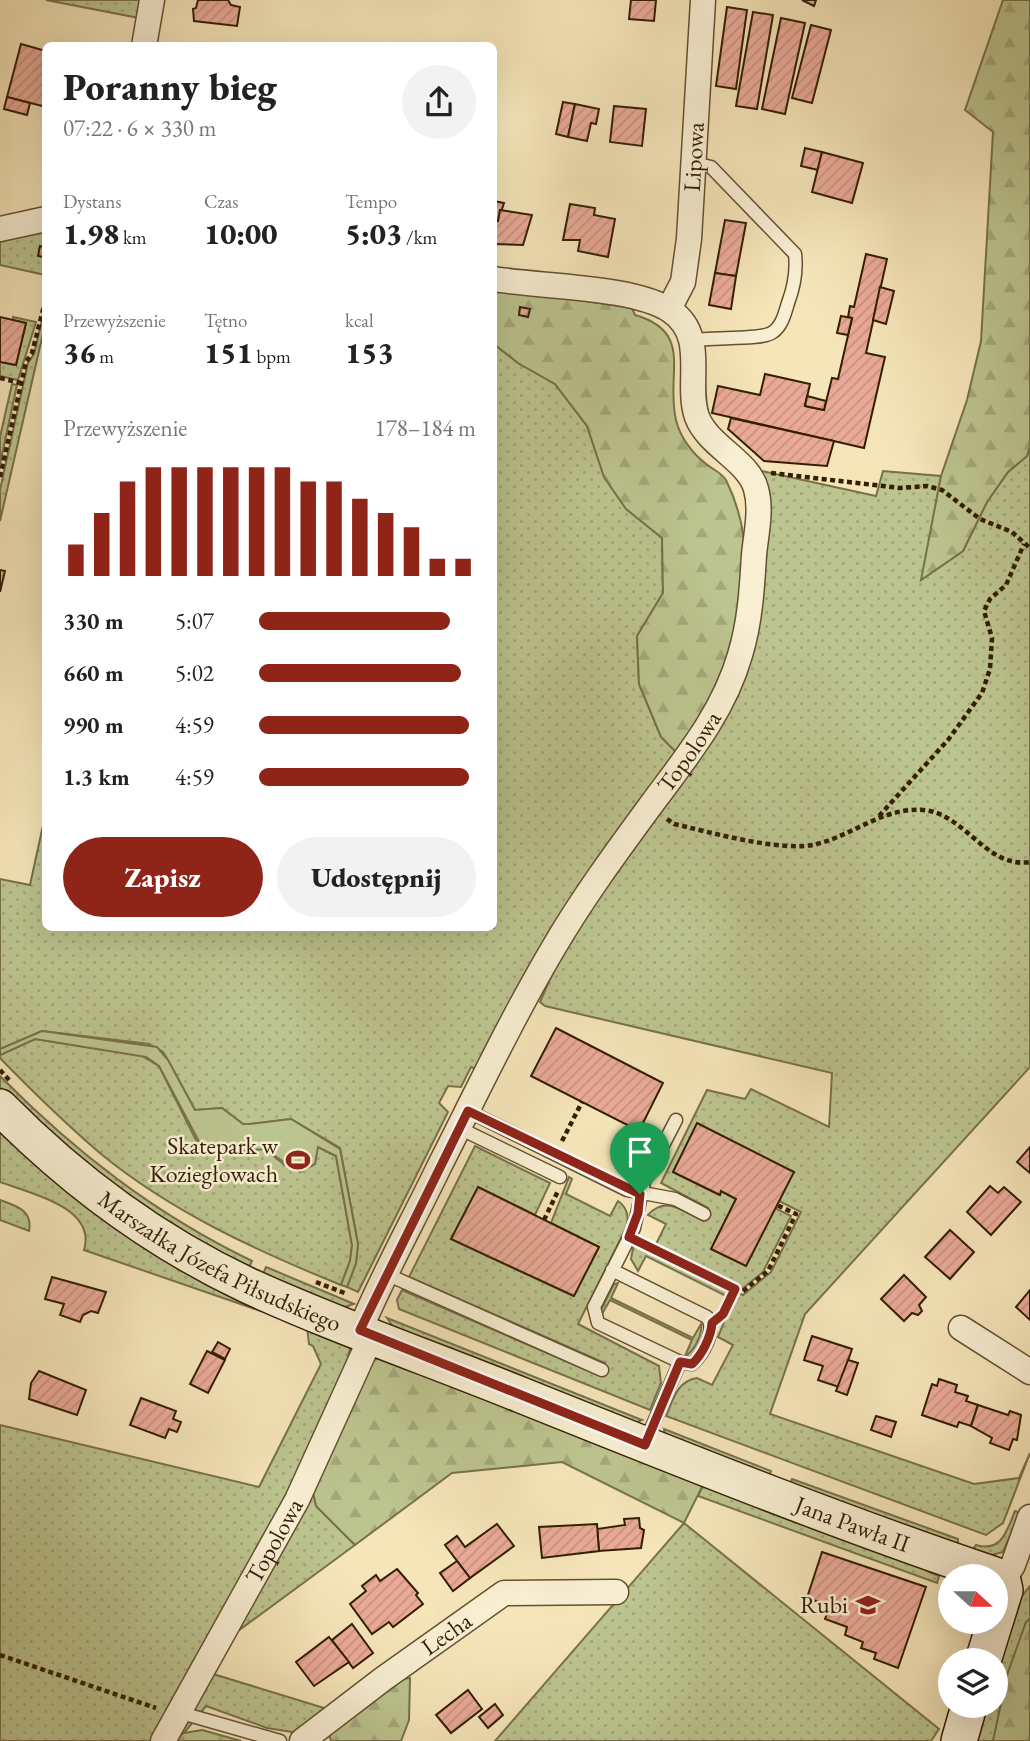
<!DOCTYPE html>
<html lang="pl">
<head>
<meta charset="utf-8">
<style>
	:root { --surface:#fff; --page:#f2f2f2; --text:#222; --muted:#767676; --accent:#8f2418 }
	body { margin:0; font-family:"EB Garamond",serif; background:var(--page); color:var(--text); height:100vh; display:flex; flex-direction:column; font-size:26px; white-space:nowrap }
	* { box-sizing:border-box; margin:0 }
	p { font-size:23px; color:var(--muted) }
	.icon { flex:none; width:38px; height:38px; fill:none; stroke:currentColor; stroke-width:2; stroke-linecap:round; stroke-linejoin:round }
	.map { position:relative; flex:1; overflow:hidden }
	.drawer { position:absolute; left:42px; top:42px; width:455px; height:889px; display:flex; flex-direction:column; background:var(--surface); border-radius:10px; box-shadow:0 7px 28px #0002 }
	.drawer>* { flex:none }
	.needle { width:46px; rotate:111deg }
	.controls { position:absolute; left:938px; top:1564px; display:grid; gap:14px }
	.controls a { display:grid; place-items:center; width:70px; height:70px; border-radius:50%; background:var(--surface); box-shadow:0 7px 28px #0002; font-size:35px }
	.pin { position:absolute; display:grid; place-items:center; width:60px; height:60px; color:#fff; margin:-72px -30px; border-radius:50% 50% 50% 0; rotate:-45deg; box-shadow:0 0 7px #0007 }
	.pin .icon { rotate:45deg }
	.round { display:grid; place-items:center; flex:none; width:74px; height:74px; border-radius:37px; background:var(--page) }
	.overview { display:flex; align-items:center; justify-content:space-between; height:119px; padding:0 21px }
	h1 { font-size:38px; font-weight:800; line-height:52px }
	.stats { display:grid; grid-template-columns:repeat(3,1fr); gap:10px; height:119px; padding:7px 21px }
	.stats div { display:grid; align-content:center }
	.stats b { font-size:30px; font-weight:800 }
	.stats small { font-size:19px; font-weight:400 }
	.stats p { font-size:19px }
	.chart { height:196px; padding:14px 21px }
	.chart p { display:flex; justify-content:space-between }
	.chart svg { width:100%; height:126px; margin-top:7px; stroke:var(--accent); stroke-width:6 }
	.primary-button { display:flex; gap:14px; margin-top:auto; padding:14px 21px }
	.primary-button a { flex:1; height:80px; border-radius:42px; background:var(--accent); color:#fff; font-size:28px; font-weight:800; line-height:80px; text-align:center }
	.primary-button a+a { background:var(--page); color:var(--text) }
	ul { padding:0 21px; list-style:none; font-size:23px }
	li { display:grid; grid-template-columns:112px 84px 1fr; align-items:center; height:52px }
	li i { height:18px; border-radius:9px; background:var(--accent) }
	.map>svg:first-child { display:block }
	.grass { fill:url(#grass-dots); stroke:#78714a; stroke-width:2 }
	.forest { fill:url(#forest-firs); stroke:#78714a; stroke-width:2 }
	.park { fill:#bcc48f; stroke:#78714a; stroke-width:2 }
	.building { fill:url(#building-hatch); stroke:#331e04; stroke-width:2 }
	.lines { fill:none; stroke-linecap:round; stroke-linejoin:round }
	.lane-casing { stroke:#645031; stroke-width:15 }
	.street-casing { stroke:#645031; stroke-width:27 }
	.secondary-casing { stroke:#331e04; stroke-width:38 }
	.path { stroke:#331e04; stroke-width:4.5; stroke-dasharray:5 3.5; stroke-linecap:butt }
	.lane { stroke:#f8eed2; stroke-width:12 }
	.street { stroke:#f8eed2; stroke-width:24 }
	.secondary { stroke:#f8eed2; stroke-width:35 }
	.route-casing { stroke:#fff; stroke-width:14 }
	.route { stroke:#8f2418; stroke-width:9 }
	.labels { text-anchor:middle; stroke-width:5; stroke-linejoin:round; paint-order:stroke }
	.street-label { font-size:24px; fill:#331e04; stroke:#f8eed2 }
	.poi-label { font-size:24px; fill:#331e04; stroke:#f8eed2; text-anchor:end }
</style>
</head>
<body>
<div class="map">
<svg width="1030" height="1741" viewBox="0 0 1030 1741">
	<defs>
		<pattern id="grass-dots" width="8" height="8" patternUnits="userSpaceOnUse" patternTransform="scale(1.75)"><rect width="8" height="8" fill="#bcc48f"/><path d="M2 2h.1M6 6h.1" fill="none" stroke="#a2a87a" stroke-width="1.8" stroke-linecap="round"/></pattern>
		<pattern id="forest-firs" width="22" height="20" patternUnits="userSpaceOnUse" patternTransform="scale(1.75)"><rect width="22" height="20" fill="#bcc48f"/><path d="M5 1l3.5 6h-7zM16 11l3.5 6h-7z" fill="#a2a87a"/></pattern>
		<pattern id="building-hatch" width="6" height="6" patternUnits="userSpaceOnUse" patternTransform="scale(1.75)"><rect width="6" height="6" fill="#eaaa97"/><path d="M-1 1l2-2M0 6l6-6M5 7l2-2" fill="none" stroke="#c99280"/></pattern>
	</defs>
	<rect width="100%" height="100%" fill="#f5e5b9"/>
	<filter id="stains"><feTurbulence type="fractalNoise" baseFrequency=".00286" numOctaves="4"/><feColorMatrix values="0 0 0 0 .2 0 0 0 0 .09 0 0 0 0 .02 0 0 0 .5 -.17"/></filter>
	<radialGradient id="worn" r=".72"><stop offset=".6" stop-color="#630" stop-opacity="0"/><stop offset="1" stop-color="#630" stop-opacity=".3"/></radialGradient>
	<g class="grass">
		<polygon points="46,0 142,0 139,18"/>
		<polygon points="45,228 45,275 0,265 0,238"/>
		<polygon points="45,307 45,325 0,521 0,490 28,363 34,354"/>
		<polygon points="13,317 36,322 18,380 0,376 0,362 16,365 26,323 13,320"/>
		<polygon points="494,344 518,363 555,384 587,426 604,476 626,508 662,538 663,593 637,636 639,684 661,737 680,756 478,1070 471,1067 461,1087 448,1086 439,1103 448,1112 358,1292 347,1287 356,1263 358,1244 340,1148 291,1119 250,1124 243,1124 222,1108 195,1110 168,1060 163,1052 149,1044 42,1031 0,1049 0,879 30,885 45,816 46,928 494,928"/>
		<polygon points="12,384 17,385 0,464 0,437"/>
		<path d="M1030,446V1067L805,1314L770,1414L974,1484L1019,1478L1030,1453L1003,1523L986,1535L666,1416C673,1400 677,1381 697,1378L712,1385L733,1345L718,1337L736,1292L743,1295L771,1272L801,1212L779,1201L793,1172L697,1124L673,1172L719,1195L721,1191L736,1199L711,1249L746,1266L775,1208L791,1216L763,1272L742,1289L655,1246L666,1224L648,1215C665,1196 683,1210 702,1220L708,1208L661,1183L707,1090L745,1099L751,1089L829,1127L832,1073L545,1006L540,1002L574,925L725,715L753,469L876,496L883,471L941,476L922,579L963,551L987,502L1008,472L1027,456Z"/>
		<path d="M35,1039L140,1055L159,1066L198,1144L264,1149L285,1165L318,1147L336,1156L352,1245L350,1261L341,1285C257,1251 172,1212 101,1154C66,1124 33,1092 0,1058V1055Z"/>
		<path d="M0,1076C75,1152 155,1214 252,1261L249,1267L246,1268L135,1205L42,1130L0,1087Z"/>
		<path d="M0,1128L347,1342L350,1349L313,1492L316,1506L355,1545L223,1642L210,1673L324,1708L298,1733L267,1728L206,1706L184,1733L171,1741H0V1425L259,1487L321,1364L313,1346L309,1344L307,1327L84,1250C97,1207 29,1193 0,1182Z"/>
		<path d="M475,1146L550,1183L535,1215L478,1187L451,1239L573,1296L599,1247L551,1223L569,1177L572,1179L566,1194L610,1216L618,1201C628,1208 630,1219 625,1230L578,1324L659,1366L661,1383L650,1410L399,1309L397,1300L402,1290L600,1376L605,1363L409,1277Z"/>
		<path d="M0,1200C16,1206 33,1210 29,1231L0,1220Z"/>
		<polygon points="634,1243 732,1290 728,1297 646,1256 638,1271 631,1259"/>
		<polygon points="266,1267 354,1304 342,1308 263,1274"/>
		<path d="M618,1283L611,1298L693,1338L701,1324C703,1334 694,1352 685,1356L692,1340L610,1300L602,1314L601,1310L614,1284Z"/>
		<polygon points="387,1318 642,1420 632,1424 394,1328"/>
		<polygon points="664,1429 771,1471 768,1480 665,1435"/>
		<polygon points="792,1479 958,1539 958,1549 789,1488"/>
		<polygon points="705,1481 931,1565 929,1572 939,1576 937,1583 698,1496"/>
		<path d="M1015,1511L1020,1513L1003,1552L985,1557L970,1554L976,1545C1002,1553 1007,1530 1015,1511Z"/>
		<polygon points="684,1523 939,1729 931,1741 495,1741"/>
		<polygon points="1030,1586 1030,1619 1026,1622 993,1741 976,1741 987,1706 996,1706 996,1677 1021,1597"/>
	</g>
	<g class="forest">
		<polygon points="1003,0 1030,0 1030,446 1027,456 1008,472 987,502 963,551 921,580 941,476 967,400 981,341 993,132 965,110"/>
		<path d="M494,287L632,308L635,315C695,332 665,375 676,420C680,437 692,453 705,463C712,469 722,473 726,480C756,541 748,603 727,666C716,697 695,727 680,756L661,737L639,684L637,636L663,593L662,538L626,509L604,477L587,426L555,384L518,363L494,344Z"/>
		<polygon points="383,1355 705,1481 684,1523 562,1462 452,1473 355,1545 316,1506 313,1492 370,1363"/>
		<polygon points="1030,1619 1030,1741 993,1741 1007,1675 1026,1622"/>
		<polygon points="410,1678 409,1720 401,1741 331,1741 329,1734 401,1679"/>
		<polygon points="202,1730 241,1741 171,1741 184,1733"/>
	</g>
	<polygon class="park" points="42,1031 157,1047 168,1060 195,1110 222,1108 243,1124 250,1124 291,1119 340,1149 358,1244 356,1263 347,1287 341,1285 350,1261 352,1245 336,1156 318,1147 315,1164 300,1172 264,1149 213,1154 204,1151 159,1066 146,1057 35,1039 0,1055 0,1049"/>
	<g class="building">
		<polygon points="198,0 228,0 231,5 240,7 237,26 194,21 193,9 196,8"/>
		<polygon points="631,0 656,0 654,21 629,19"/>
		<polygon points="802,0 816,0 814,6"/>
		<polygon points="727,7 747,10 736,89 716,86"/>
		<polygon points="753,12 773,15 757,109 736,106"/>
		<polygon points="781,18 805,23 785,114 762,109"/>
		<polygon points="811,25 831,30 812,103 792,98"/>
		<polygon points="21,44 46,51 46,107 7,97"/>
		<polygon points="7,97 30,103 27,115 4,109"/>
		<polygon points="563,102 575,104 568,137 556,134"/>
		<polygon points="575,104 599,109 596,124 591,123 587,141 568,137"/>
		<polygon points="614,106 646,109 642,146 610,142"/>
		<polygon points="805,148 822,152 818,170 801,166"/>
		<polygon points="822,152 863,163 852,203 812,192"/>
		<polygon points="494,201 504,203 498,221 494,220"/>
		<polygon points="570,204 595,208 594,215 615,219 608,257 578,251 580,240 563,240"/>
		<polygon points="500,210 532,215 523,245 494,244 496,231 494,230 494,220 498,221"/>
		<polygon points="725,220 746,223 736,276 715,273"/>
		<polygon points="40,246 46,248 44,257 38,256"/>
		<polygon points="866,254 887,259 866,353 885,357 864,448 712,413 718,386 760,395 765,374 810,384 805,406 824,410 832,378 838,379 852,318 848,317 850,306 854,307"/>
		<polygon points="715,273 736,276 731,309 709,305"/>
		<polygon points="880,287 894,291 886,324 873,320"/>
		<polygon points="520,307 530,309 528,317 519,315"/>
		<polygon points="841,316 852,318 848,335 837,333"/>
		<polygon points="0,317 26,323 16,365 0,362"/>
		<polygon points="807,396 826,401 824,410 805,406"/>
		<polygon points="731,418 834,441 827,466 764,461 728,429"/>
		<polygon points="0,570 5,571 0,592"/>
		<polygon points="556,1028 663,1083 639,1131 531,1076"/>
		<polygon points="697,1123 794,1172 746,1266 711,1249 736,1199 721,1191 720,1195 673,1172"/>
		<polygon points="1030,1147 1030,1173 1017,1162"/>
		<polygon points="990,1186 998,1193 1004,1187 1021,1202 991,1235 967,1212"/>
		<polygon points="478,1187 599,1247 574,1296 451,1239"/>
		<polygon points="950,1230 974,1252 950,1279 925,1257"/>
		<polygon points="904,1275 926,1297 919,1305 922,1311 918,1315 912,1313 904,1321 881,1299"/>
		<polygon points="52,1277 106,1292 98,1313 91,1311 83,1315 80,1322 60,1315 64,1304 45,1299"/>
		<polygon points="1030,1290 1030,1320 1016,1307"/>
		<polygon points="812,1336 852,1349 839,1387 818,1380 823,1366 804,1360"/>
		<polygon points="218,1342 230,1349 225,1359 212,1352"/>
		<polygon points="207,1351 225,1360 208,1393 190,1384"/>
		<polygon points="848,1360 858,1363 847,1395 836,1391"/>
		<polygon points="39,1371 86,1390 77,1415 29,1399 31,1383"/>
		<polygon points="939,1379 957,1385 955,1392 968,1396 966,1401 978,1405 971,1426 959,1422 957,1427 922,1415 932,1384 937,1386"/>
		<polygon points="141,1398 176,1411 173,1419 181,1422 177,1432 169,1429 165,1438 130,1425"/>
		<polygon points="978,1405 1008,1415 1010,1411 1021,1415 1017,1440 1013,1439 1009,1450 990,1443 992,1438 971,1426"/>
		<polygon points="876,1416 896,1422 891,1437 871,1430"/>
		<polygon points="639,1518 640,1528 644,1530 641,1548 599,1551 597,1529 625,1525 624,1519"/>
		<polygon points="497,1524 514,1546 470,1578 445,1545 457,1536 465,1547"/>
		<polygon points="597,1524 599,1551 542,1558 539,1527"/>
		<polygon points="822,1552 926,1587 898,1668 874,1659 876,1653 861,1648 863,1642 845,1635 847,1627 825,1619 830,1606 807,1598"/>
		<polygon points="457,1561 470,1578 453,1591 440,1573"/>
		<polygon points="397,1569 418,1593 416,1595 423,1604 393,1627 389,1622 372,1634 350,1604 366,1591 362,1586 376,1575 380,1581"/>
		<polygon points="352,1624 373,1653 353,1668 332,1640"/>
		<polygon points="329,1637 349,1662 314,1686 296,1662"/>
		<polygon points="468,1690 482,1709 451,1733 436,1715"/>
		<polygon points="495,1704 503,1715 488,1728 479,1717"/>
	</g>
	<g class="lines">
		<g class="lane-casing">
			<g id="lane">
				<path d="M691,341C710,336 762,341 773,332C782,326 785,313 788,303C794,287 797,271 795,254L711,167L694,163"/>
				<polyline points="468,1111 627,1190 675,1199 704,1214"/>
				<polyline points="459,1128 560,1177"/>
				<path d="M612,1270L707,1317C717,1330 703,1354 692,1364L680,1362L598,1323L594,1307L634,1228L644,1182L676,1120"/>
				<polyline points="386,1274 602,1370"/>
				<polyline points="645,1443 680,1362"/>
				<polyline points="178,1712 280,1741"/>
			</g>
		</g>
		<g class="street-casing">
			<g id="street">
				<polyline points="144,46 152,0"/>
				<polyline points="0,229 46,219"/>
				<path id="s1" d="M669,309L683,282L689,239L703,0"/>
				<polyline points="961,1328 1030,1372"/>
				<path id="s2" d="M360,1330C383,1275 413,1221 439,1167C476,1094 512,1018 554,947C582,899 615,854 648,809C684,760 723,714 740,655C750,622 752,589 754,555C756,534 762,510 756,489C749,461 708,446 697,417C685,383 708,336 671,311C634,286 540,287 494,279"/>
				<polyline points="1003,1581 1013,1565 1030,1517"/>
				<path id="s3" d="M163,1741L297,1500L372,1335"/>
				<path id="s4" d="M302,1741L383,1679L504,1593L616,1592"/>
			</g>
		</g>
		<g class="secondary-casing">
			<g id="secondary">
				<path id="s5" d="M0,1107C72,1180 154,1241 247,1285C336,1326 430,1358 521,1395C678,1458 835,1521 995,1575L1003,1581L1005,1590L996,1619"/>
				<polyline points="983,1661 995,1622"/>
				<polyline points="959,1741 969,1706"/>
			</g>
		</g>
		<g class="path">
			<polyline points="0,378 21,383"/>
			<polyline points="771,473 900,488 927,486 942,490 980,519 1012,532 1030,548"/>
			<polyline points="0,477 26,362 32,353 46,298"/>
			<polyline points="879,816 948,740 982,693 990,669 992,638 984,611 990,599 1006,585 1024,544"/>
			<path d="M667,819L674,824C710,832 782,853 817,844C853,835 884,807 923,810C965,813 986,869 1030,862"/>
			<polyline points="0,1070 10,1081"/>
			<polyline points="562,1141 582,1102"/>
			<polyline points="544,1220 558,1191"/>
			<polyline points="644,1244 742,1292 768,1271 796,1214 777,1205"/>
			<polyline points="316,1282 347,1294"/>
			<polyline points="723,1313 735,1289"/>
			<polyline points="0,1655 156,1708"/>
		</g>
		<use href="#lane" class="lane"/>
		<use href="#street" class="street"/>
		<use href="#secondary" class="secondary"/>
	</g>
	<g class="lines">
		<g class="route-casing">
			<path id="route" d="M468,1111L640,1194L638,1213L629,1237L735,1289L723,1314L712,1323C711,1337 702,1355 692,1364L680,1362L645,1445L360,1330Z"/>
		</g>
		<use href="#route" class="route"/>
	</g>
	<defs>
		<g id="stadium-bare" transform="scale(1.89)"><path d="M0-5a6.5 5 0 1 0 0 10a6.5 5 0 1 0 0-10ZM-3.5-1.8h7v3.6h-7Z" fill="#8f2418" stroke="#f8eed2" stroke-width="2.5" paint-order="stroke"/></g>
		<g id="school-bare" transform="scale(1.89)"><path d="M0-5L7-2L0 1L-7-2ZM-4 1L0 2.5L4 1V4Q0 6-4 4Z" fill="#8f2418" stroke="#f8eed2" stroke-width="2.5" paint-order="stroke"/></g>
	</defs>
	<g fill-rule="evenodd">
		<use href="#stadium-bare" x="298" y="1160"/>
		<use href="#school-bare" x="868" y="1605"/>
	</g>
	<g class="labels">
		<g class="street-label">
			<text dy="8" stroke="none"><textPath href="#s1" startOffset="156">Lipowa</textPath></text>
			<text dy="8" stroke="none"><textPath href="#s2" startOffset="667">Topolowa</textPath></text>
			<text dy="8" stroke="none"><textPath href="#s5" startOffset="271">Marszałka Józefa Piłsudskiego</textPath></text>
			<text dy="8" stroke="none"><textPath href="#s5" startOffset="957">Jana Pawła II</textPath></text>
			<text dy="8" stroke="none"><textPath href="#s3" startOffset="229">Topolowa</textPath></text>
			<text dy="8" stroke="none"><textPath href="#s4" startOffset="180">Lecha</textPath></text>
		</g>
		<g class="poi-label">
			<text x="278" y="1154">Skatepark w<tspan x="278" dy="28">Koziegłowach</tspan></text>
			<text x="848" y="1613">Rubi</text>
		</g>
	</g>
	<rect width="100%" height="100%" filter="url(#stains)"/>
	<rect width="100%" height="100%" fill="url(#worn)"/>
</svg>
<div class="controls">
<a><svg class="needle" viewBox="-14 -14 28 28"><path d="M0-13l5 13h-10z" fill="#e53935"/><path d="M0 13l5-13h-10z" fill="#767676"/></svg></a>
<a><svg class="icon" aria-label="layers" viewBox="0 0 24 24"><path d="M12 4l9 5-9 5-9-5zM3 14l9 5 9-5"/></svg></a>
</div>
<div class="pin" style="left:640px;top:1194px;background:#1e9e55"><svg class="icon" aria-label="arrive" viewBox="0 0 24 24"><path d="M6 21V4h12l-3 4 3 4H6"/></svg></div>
<section class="drawer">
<div class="overview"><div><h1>Poranny bieg</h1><p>07:22 · 6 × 330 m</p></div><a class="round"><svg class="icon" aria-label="share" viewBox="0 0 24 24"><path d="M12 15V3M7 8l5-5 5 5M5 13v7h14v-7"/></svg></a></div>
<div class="stats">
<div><p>Dystans</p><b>1.98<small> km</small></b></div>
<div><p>Czas</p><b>10:00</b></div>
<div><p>Tempo</p><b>5:03<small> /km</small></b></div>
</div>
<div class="stats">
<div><p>Przewyższenie</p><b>36<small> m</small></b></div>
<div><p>Tętno</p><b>151<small> bpm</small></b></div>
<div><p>kcal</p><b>153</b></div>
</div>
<div class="chart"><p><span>Przewyższenie</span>178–184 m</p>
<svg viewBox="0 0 160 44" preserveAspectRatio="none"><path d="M5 44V33M15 44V22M25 44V11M35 44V6M45 44V6M55 44V6M65 44V6M75 44V6M85 44V6M95 44V11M105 44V11M115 44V17M125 44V22M135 44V27M145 44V38M155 44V38"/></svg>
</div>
<ul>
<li><b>330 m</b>5:07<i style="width:88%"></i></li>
<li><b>660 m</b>5:02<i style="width:93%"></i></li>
<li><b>990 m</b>4:59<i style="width:97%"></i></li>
<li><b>1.3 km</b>4:59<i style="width:97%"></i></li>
</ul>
<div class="primary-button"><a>Zapisz</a><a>Udostępnij</a></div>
</section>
</div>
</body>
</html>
